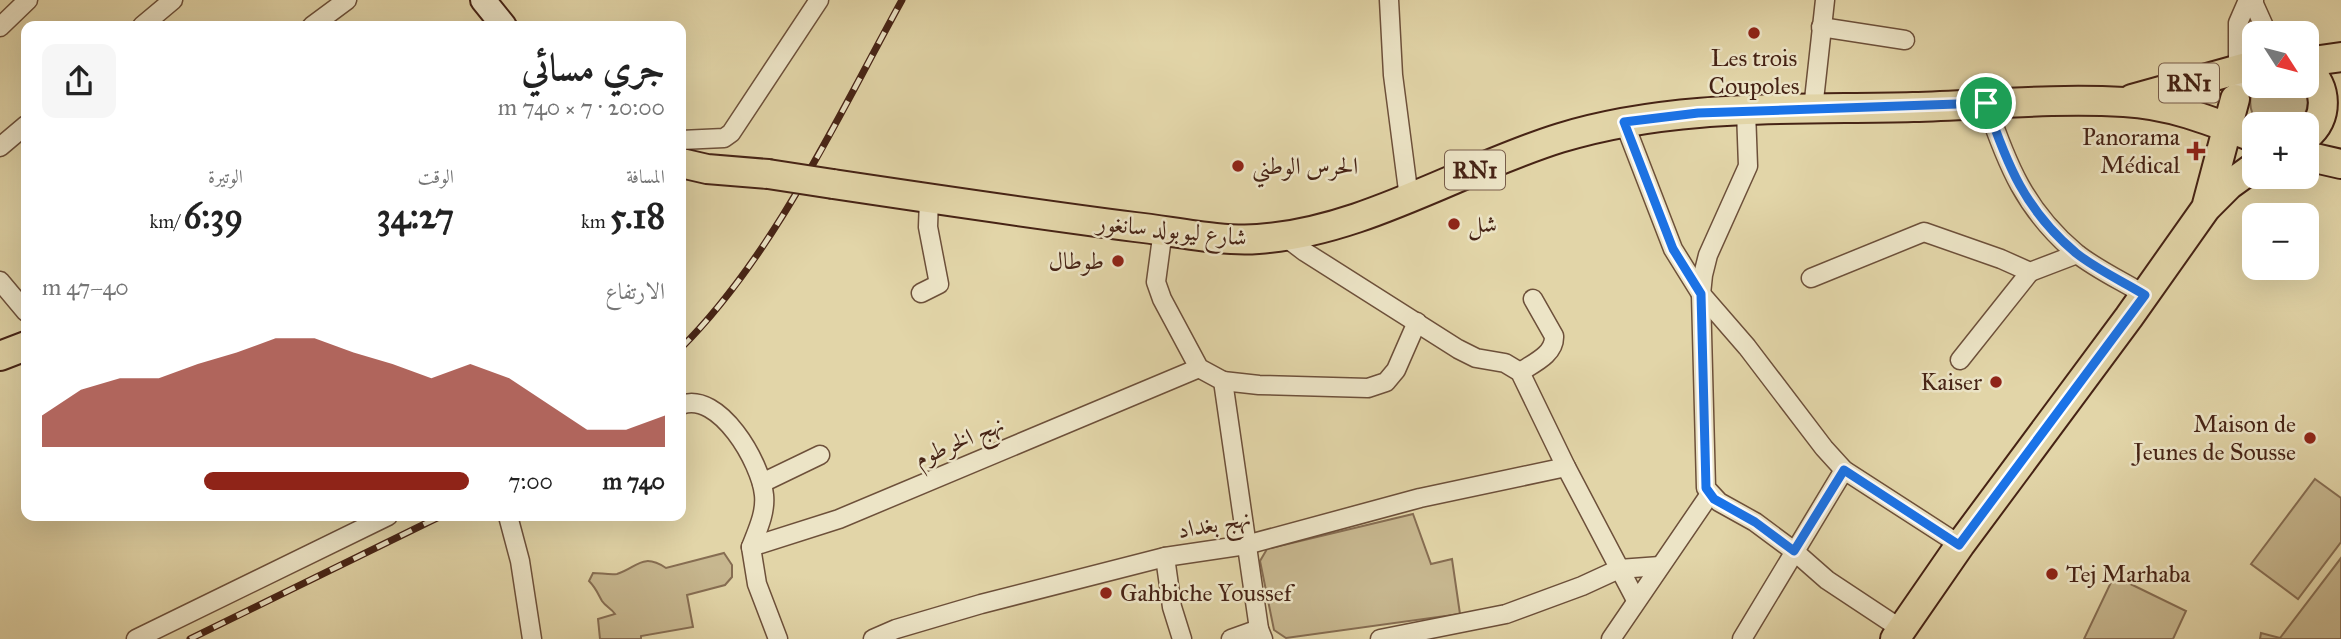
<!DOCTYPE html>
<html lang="ar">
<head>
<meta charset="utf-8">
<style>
	:root { --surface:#fff; --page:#f6f6f6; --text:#222; --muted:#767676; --accent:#8f2418 }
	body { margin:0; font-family:"IM FELL Great Primer",Amiri,serif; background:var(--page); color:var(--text); direction:rtl; height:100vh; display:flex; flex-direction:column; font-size:26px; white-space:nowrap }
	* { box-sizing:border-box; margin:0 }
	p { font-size:23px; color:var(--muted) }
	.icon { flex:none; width:38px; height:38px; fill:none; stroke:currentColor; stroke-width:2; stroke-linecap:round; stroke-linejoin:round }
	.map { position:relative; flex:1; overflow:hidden; direction:ltr }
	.sheet { position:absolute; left:21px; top:21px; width:665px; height:500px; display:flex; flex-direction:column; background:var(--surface); border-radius:14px; box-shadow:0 7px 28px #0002; direction:rtl }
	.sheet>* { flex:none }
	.needle { width:46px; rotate:126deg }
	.buttons { position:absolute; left:2242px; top:21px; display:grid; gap:14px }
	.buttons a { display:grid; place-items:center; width:77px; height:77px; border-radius:14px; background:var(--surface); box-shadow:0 7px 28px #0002; font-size:35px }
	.pin { position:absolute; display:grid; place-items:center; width:60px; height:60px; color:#fff; margin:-30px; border:4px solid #fff; border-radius:50%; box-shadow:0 2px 7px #0007 }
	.round { display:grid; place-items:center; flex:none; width:74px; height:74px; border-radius:14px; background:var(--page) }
	.head { display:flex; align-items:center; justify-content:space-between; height:119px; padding:0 21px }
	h1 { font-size:38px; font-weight:700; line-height:52px }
	.metrics { display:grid; grid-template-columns:repeat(3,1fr); gap:10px; height:119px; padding:7px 21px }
	.metrics div { display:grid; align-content:center }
	.metrics b { font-size:35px; font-weight:700 }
	.metrics small { font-size:19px; font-weight:400 }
	.metrics p { font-size:19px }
	.chart { height:196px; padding:14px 21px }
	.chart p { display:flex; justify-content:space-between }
	.chart svg { width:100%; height:126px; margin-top:7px; fill:var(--accent); opacity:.7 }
	ul { padding:0 21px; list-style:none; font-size:23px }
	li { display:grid; grid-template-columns:112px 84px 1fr; align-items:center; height:52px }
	li i { height:18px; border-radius:9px; background:var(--accent) }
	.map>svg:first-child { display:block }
	.green { fill:#c7b78f; stroke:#866d52; stroke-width:2 }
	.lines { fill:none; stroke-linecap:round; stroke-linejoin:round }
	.minor-casing { stroke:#6d503a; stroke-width:21 }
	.secondary-casing { stroke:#462315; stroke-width:28 }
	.primary-casing { stroke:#462315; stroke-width:32 }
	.minor { stroke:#ece4c6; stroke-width:18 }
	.secondary { stroke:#ece4c6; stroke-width:24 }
	.primary { stroke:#e2d5a8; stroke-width:28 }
	.rail-casing { stroke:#462315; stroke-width:7 }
	.rail { stroke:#ece4c6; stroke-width:4.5; stroke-dasharray:13; stroke-linecap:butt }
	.primary-bridge-casing { stroke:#462315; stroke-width:32; stroke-linecap:butt }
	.primary-bridge { stroke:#e2d5a8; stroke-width:28 }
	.route-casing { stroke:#fff; stroke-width:14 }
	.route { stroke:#1a73e8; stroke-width:9 }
	.poi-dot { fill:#8f2418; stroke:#ece4c6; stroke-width:2.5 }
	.labels { text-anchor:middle; stroke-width:5; stroke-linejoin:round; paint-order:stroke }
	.shield { fill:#ece4c6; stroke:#785d4a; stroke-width:2 }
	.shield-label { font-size:23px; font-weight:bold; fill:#462315 }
	.poi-label { font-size:24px; fill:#462315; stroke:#ece4c6; text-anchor:end }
	.street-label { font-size:24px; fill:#462315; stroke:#ece4c6 }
</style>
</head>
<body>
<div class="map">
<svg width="2341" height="639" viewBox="0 0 2341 639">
	<rect width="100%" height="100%" fill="#e2d5a8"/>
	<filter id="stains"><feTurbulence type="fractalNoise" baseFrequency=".00286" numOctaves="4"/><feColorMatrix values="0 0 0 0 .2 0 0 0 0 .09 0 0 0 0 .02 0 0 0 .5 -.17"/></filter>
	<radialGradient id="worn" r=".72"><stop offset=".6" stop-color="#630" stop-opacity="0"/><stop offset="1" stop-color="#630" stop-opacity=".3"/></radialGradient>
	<g class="green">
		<path d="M2255,86H2304C2311,100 2309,112 2298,124H2259C2249,112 2247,100 2255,86Z"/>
		<polygon points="2315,479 2341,498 2341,542 2298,599 2251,564"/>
		<polygon points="1413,514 1431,564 1452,559 1460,614 1286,638 1274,630 1260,561 1267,549"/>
		<path d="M724,553L732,565V577L725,585L687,595L693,627L641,636V639H600L598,619L615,614C611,608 606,607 602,601C598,594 596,588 589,581L593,573C600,573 610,575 617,574C637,568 642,552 666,568Z"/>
		<polygon points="2341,558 2341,639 2260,639 2261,633 2280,638"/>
		<polygon points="2114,576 2186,611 2173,639 2084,639"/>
	</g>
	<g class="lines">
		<g class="minor-casing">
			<g id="minor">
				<polyline points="1389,0 1393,75 1409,198"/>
				<polyline points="2254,0 2254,4 2267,33"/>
				<polyline points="142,26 173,0"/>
				<polyline points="312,26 347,0"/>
				<polyline points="0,27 28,0"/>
				<polyline points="1821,27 1905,40"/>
				<polyline points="2238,86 2238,23 2248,0"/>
				<path d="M1986,103C2007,165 2025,210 2076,253C2096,269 2122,281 2145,295"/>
				<polyline points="1813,109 1825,0"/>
				<polyline points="1746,111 1748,166 1708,255 1703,275 1701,294 1706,488 1719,502 1755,522 1794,551 1827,580 1901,629"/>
				<polyline points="1624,122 1673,249 1701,294 1747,347 1824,448 1844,470 1960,545"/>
				<polyline points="681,140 724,138 731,133 819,0"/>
				<polyline points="0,147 26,125"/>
				<polyline points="1163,230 1156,282 1162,299 1199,368 1223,381 1259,629 1263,639"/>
				<polyline points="1284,236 1305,252 1458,349 1476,358 1505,363 1520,372 1566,467 1636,600"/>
				<polyline points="1811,278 1924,232 2001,259 2030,272 2077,254"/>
				<polyline points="0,281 26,312"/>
				<polyline points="921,293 939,284 928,227 929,198"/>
				<polyline points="1960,360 2030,272"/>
				<path d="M1520,372C1534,363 1555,354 1554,336L1533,299"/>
				<polyline points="1223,381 1259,385 1368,388 1386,382 1396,370 1417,322"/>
				<path d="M681,405C719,390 761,463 764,495C766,513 757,531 751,547"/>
				<polyline points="762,483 820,455"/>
				<polyline points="508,516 520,561 532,639"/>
				<polyline points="1165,557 1172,607 1182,639"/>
				<polyline points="136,639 388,516"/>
				<polyline points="778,639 757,584 751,547 839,519 1199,368"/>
				<polyline points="873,639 896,629 981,604 1165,557 1246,545 1420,498 1566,467"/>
				<polyline points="1231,639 1259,629"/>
				<polyline points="1380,639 1506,614 1582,586 1619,569 1660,566"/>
				<polyline points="1611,639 1710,494"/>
				<polyline points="1742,639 1844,470"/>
			</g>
		</g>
		<g class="secondary-casing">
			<polyline id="secondary" points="483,0 504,26"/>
		</g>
		<g class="primary-casing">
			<g id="primary">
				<polyline points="2306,62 2341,57"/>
				<path d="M2306,68C2328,87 2329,118 2306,137"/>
				<polyline points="2132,99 2254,65"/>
				<polyline points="2306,156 2341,164"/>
				<polyline points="681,163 707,169 768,174"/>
				<path d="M833,184C933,199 1034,214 1135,227C1172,231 1221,242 1258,239C1363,232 1460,169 1560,138C1674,103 1796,110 1913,107C1983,105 2054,98 2124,102C2168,104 2209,120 2250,136"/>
				<polyline points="2208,206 2229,185 2254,167"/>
				<polyline points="0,356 26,346"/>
				<polyline points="1895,639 1960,545 2129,317 2206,208 2235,99"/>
			</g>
		</g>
		<use href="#minor" class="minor"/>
		<use href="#secondary" class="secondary"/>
		<use href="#primary" class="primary"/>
		<g class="rail-casing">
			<g id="rail">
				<path d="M681,348C775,254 838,116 902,0"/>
				<polyline points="190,639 441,516"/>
			</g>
		</g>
		<use href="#rail" class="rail"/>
		<g class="primary-bridge-casing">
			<polyline id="primary-bridge" points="768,174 833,184"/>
		</g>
		<use href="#primary-bridge" class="primary-bridge"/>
	</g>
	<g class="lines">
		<g class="route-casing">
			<path id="route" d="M1986,103C2007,165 2025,210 2076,253C2096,269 2122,281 2145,295L1959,545L1844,470L1794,551L1755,522L1714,499L1706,488L1701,294L1673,249L1624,122L1698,113Z"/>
		</g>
		<use href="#route" class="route"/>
	</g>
	<g class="poi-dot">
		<circle cx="1754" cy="33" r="7"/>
		<path d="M2192.5 140.5h7v7h7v7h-7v7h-7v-7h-7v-7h7z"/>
		<circle cx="1238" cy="166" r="7"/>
		<circle cx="1454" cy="224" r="7"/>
		<circle cx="1118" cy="261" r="7"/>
		<circle cx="1996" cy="382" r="7"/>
		<circle cx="2310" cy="438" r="7"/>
		<circle cx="2052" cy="574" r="7"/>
		<circle cx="1106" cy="593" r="7"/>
	</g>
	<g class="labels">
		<g class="shield">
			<rect x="2159" y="63.5" width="60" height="39" rx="5"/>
			<rect x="1445" y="150.5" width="60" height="39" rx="5"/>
		</g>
		<g class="shield-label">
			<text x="2189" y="91">RN1</text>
			<text x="1475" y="178">RN1</text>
		</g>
		<g class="poi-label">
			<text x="1754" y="66" text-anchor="middle">Les trois<tspan x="1754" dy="28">Coupoles</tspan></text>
			<text x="2180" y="145">Panorama<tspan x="2180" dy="28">Médical</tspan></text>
			<text x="1252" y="174" text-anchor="start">الحرس الوطني</text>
			<text x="1468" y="232" text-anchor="start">شل</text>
			<text x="1104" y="269">طوطال</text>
			<text x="1982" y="390">Kaiser</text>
			<text x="2296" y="432">Maison de<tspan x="2296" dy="28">Jeunes de Sousse</tspan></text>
			<text x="2066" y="582" text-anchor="start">Tej Marhaba</text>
			<text x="1120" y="601" text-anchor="start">Gahbiche Youssef</text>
		</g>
		<g class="street-label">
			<text transform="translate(1172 230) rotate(6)" y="8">شارع ليوبولد سانغور</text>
			<text transform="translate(959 441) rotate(-23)" y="8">نهج الخرطوم</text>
			<text transform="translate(1214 524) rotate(-10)" y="8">نهج بغداد</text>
		</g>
	</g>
	<rect width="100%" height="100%" filter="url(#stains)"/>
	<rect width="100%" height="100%" fill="url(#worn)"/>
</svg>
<div class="buttons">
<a><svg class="needle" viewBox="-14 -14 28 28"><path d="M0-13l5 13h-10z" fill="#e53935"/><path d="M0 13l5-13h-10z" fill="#767676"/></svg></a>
<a>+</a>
<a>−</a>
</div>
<div class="pin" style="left:1986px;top:103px;background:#1e9e55"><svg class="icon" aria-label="arrive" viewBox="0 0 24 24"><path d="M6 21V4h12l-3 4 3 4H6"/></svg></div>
<section class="sheet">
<div class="head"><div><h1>جري مسائي</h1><p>20:00 · 7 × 740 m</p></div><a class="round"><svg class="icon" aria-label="share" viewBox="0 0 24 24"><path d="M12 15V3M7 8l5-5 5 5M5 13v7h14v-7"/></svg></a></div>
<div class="metrics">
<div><p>المسافة</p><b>5.18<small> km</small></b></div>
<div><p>الوقت</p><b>34:27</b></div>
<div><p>الوتيرة</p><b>6:39<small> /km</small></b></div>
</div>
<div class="chart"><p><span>الارتفاع</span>40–47 m</p>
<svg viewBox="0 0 160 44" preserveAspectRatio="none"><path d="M0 44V33L10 24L20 20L30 20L40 15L50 11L60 6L70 6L80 11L90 15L100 20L110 15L120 20L130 29L140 38L150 38L160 33V44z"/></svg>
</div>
<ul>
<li><b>740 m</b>7:00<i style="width:62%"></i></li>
</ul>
</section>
</div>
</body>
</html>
